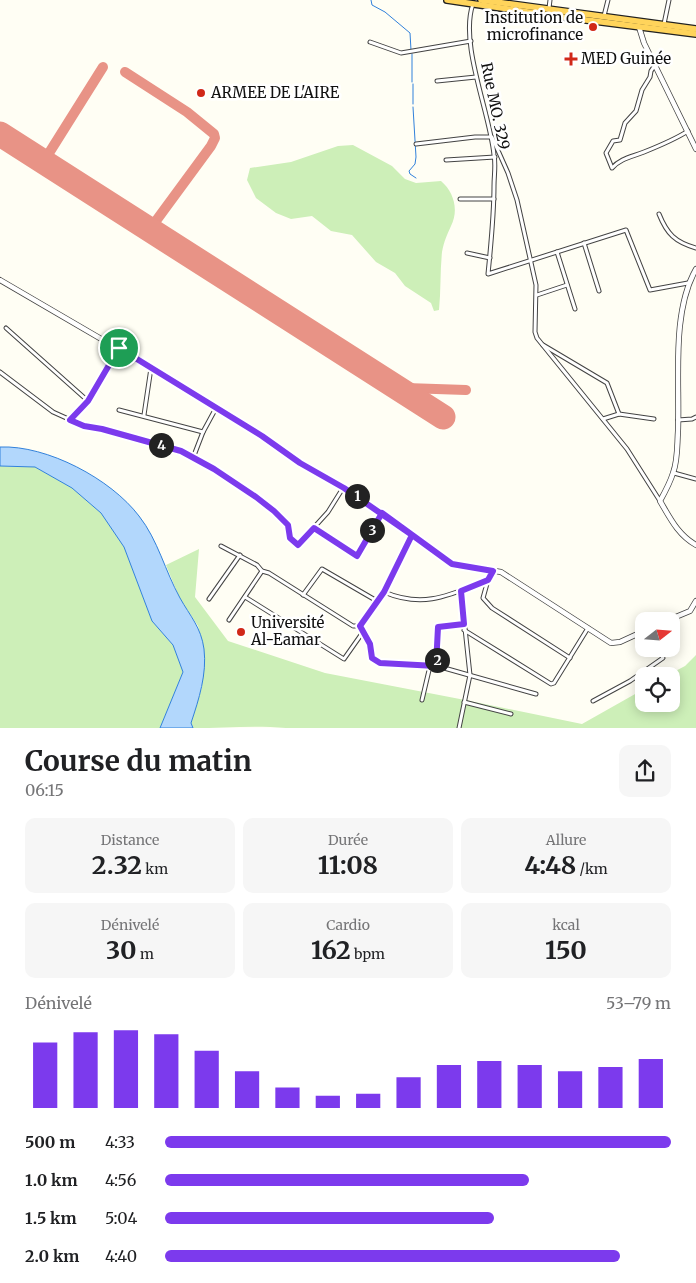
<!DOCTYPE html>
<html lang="fr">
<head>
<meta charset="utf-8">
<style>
	:root { --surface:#fff; --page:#f6f6f6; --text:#202124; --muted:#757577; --accent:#7c3aed }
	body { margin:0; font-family:Merriweather,serif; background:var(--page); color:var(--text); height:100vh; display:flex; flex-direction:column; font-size:19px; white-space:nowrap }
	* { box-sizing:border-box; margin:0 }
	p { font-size:16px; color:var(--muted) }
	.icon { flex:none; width:28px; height:28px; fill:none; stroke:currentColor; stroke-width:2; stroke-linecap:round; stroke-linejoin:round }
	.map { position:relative; height:728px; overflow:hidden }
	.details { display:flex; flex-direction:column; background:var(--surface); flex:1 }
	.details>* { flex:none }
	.needle { width:32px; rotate:73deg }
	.buttons { position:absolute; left:635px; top:612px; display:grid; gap:10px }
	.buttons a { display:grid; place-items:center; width:45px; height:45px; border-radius:10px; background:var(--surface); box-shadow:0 2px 12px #0003; font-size:25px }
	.pin { position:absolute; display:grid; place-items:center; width:42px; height:42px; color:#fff; margin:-21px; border:2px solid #fff; border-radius:50%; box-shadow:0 1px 5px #0007 }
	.km { position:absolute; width:25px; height:25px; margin:-12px; border-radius:50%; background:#222; color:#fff; font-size:14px; line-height:25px; text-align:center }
	.round { display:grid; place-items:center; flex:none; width:52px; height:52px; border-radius:10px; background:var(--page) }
	.headline { display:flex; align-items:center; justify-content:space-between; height:85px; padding:0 25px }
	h1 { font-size:28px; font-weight:700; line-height:38px }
	.figures { display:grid; grid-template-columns:repeat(3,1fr); gap:8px; height:85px; padding:5px 25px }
	.figures div { display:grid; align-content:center; border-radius:10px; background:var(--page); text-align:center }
	.figures b { font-size:25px; font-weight:700 }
	.figures small { font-size:14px; font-weight:400 }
	.figures p { font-size:14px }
	.chart { height:140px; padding:10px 25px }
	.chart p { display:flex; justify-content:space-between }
	.chart svg { width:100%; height:90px; margin-top:5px; stroke:var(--accent); stroke-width:6 }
	ul { padding:0 25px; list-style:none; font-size:16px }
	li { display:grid; grid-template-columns:80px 60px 1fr; align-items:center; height:38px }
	li i { height:12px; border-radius:6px; background:var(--accent) }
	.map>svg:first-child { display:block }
	.green { fill:#cdefb8 }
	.water { fill:#b2d7fc; stroke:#3181db }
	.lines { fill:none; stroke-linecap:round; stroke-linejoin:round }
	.stream { stroke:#3181db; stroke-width:1 }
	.taxiway { stroke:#e89386; stroke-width:10 }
	.runway { stroke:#e89386; stroke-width:25 }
	.minor-casing { stroke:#434343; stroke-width:5 }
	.tertiary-casing { stroke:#434343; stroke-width:6 }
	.trunk-casing { stroke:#212121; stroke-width:8 }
	.minor { stroke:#fff; stroke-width:3 }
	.tertiary { stroke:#fff; stroke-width:4.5 }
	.trunk { stroke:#ffd45b; stroke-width:5.5 }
	.route-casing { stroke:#fff; stroke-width:10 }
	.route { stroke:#7c3aed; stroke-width:6 }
	.poi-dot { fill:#d12818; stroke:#fff; stroke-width:2 }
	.labels { text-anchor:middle; stroke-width:5; stroke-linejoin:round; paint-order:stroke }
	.poi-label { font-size:15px; fill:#101010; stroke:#fff; text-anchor:start }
	.street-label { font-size:15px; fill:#101010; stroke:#fff }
</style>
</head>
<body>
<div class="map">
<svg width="696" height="728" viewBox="0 0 696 728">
	<rect width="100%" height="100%" fill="#fffef4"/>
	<g class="green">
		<path d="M353,145L392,166L405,179L416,183L441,181C454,192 459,210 451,226C447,235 444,241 442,252C440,271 441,291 439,310L434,311L431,303L405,286L395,273L376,262L352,235L331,231L312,216L291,219L276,213L256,198L247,180L250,168L291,162L338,146Z"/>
		<polygon points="0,466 35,467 72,488 101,513 124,547 152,621 173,645 183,672 160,728 0,728"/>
		<path d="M199,549L195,597L228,641L325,673L465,700L582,724L644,689V704H671V676H666L685,666L696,655V728H286C255,725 224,728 193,728L191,723L202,687L204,649L198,626L179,597L166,565Z"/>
	</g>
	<path class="water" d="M0,447C47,445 111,479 139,516C158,540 165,571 180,598C190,616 201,627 204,649C207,674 199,699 191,723L193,728H160L183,672L173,645L152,621L124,547L101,513L72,488L35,467L0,466Z"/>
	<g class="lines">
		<g class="stream">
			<polyline points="371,0 372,5 385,12 410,33 411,50"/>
			<polyline points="412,54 412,82"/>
			<polyline points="413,84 413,104"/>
			<polyline points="413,107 416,157 415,164 409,171 410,174 416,178"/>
		</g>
		<g class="taxiway">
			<polyline points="125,72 187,112 214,134 215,138 211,146 150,229"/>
			<polyline points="44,161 103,67"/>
			<polyline points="391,383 406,388 466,390"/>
		</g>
		<polyline class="runway" points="0,134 443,417"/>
		<g class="minor-casing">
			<g id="minor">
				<path d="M473,4C459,43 490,113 494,155C496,165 494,175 494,186C494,215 491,244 488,274L626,230L650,290L688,283"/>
				<polyline points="549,8 550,0"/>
				<polyline points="604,16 608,0"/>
				<polyline points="664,24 669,0"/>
				<polyline points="370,42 401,53 471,41"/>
				<path d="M655,65L651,71L650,77L642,90L636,111L625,123L620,140L613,141L606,153L612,168C621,158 632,157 644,152C659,146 674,140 688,131"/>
				<polyline points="437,81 476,77"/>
				<polyline points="416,144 475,137 492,137 508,173 517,200 536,285 535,332 537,338 627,449 660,501"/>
				<polyline points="446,160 495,157"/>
				<polyline points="460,199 494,199"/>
				<path d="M659,214C667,234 675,242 696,248"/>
				<polyline points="584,243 599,291"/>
				<polyline points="557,252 575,309"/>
				<polyline points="467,253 490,258"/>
				<polyline points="537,295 567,285"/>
				<polyline points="6,328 88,401 70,419"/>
				<polyline points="543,345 607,383 619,414"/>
				<polyline points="0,372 53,412 84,426 103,429 181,451 214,469 257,497 274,511 287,525 290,538 298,545 328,512 343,488"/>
				<polyline points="88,401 119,348"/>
				<polyline points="119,410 203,432"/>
				<polyline points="144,415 151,368"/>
				<polyline points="603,419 619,414 654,419"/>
				<polyline points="678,420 692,419 696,417"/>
				<polyline points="193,458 203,432 216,408"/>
				<polyline points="674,473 696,479"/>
				<polyline points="314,528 357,556 383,513"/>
				<polyline points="221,546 257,565 262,571 269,573 353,626 360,626 384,592 413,535"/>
				<polyline points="488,580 483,598 492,608 570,658"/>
				<path d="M384,592C424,609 450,595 488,580L493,571"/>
				<polyline points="303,595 322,569 377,601"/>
				<polyline points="245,597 344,659 363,632"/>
				<polyline points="209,599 240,555"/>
				<polyline points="229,620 262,571"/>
				<polyline points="360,626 370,644 372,658 380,663 437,666 536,694"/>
				<polyline points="464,630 551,684 554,683 588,628"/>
				<polyline points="437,666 437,627 464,625"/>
				<polyline points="422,700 430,666"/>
				<polyline points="593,701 630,681 663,658 658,649"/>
				<polyline points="464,702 511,714"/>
				<polyline points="459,728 470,675 461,591"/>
			</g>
		</g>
		<g class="tertiary-casing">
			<g id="tertiary">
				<polyline points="639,27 644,43 696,149"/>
				<path d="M696,269C671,313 680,381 678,431C677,445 678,460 673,473C670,483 665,492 660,501C670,518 678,535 696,545"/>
				<polyline points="0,280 151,368 262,436 300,463 343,488 383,513 452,564 501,572 611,643 620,642 644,631"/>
				<polyline points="666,621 690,611 696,601"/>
			</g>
		</g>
		<g class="trunk-casing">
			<g id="trunk">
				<polyline points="447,0 555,16 696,34"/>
				<polyline points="481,0 696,29"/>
			</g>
		</g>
		<use href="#minor" class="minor"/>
		<use href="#tertiary" class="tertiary"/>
		<use href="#trunk" class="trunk"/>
	</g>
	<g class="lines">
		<g class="route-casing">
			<polyline id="route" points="119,348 262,436 300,463 344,488 412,535 384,592 360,626 370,644 372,658 380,663 436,666 438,627 464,624 461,591 488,580 493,571 452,564 382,513 357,556 314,528 298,545 290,538 288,525 274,511 256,497 214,469 181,451 102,429 84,426 70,420 88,401 119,348"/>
		</g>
		<use href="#route" class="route"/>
	</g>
	<g class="poi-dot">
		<circle cx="593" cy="27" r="5"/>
		<path d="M568.5 51.5h5v5h5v5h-5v5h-5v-5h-5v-5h5z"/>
		<circle cx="201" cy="93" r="5"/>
		<circle cx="241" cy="632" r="5"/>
	</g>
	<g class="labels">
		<g class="poi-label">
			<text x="583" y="23" text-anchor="end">Institution de<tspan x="583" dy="17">microfinance</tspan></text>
			<text x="581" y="64">MED Guinée</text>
			<text x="211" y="98">ARMEE DE L'AIRE</text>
			<text x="251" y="628">Université<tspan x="251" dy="17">Al-Eamar</tspan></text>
		</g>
		<g class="street-label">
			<text transform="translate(495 106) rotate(78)" y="5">Rue MO. 329</text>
		</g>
	</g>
</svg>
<div class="buttons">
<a><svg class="needle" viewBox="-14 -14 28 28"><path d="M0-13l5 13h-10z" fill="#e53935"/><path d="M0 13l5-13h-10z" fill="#757577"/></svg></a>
<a><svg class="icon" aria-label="locate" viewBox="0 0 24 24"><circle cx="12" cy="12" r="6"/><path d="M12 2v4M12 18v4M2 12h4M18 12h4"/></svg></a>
</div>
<div class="pin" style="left:119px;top:348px;background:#1e9e55"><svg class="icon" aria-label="arrive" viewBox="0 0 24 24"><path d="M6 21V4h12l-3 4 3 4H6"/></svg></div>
<b class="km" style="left:357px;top:496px">1</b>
<b class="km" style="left:437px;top:660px">2</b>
<b class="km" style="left:372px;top:530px">3</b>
<b class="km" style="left:161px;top:445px">4</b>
</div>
<section class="details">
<div class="headline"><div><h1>Course du matin</h1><p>06:15</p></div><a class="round"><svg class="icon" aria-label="share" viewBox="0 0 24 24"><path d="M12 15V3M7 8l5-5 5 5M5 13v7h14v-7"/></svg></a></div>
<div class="figures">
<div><p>Distance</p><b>2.32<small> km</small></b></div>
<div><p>Durée</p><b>11:08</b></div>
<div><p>Allure</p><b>4:48<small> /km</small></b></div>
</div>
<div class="figures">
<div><p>Dénivelé</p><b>30<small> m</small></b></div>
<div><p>Cardio</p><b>162<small> bpm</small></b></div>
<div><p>kcal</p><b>150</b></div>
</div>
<div class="chart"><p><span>Dénivelé</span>53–79 m</p>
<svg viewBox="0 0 160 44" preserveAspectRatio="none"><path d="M5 44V12M15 44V7M25 44V6M35 44V8M45 44V16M55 44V26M65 44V34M75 44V38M85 44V37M95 44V29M105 44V23M115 44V21M125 44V23M135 44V26M145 44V24M155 44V20"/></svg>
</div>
<ul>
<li><b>500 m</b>4:33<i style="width:100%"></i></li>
<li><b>1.0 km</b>4:56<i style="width:72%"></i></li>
<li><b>1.5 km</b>5:04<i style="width:65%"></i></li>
<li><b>2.0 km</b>4:40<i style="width:90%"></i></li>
</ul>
</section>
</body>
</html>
